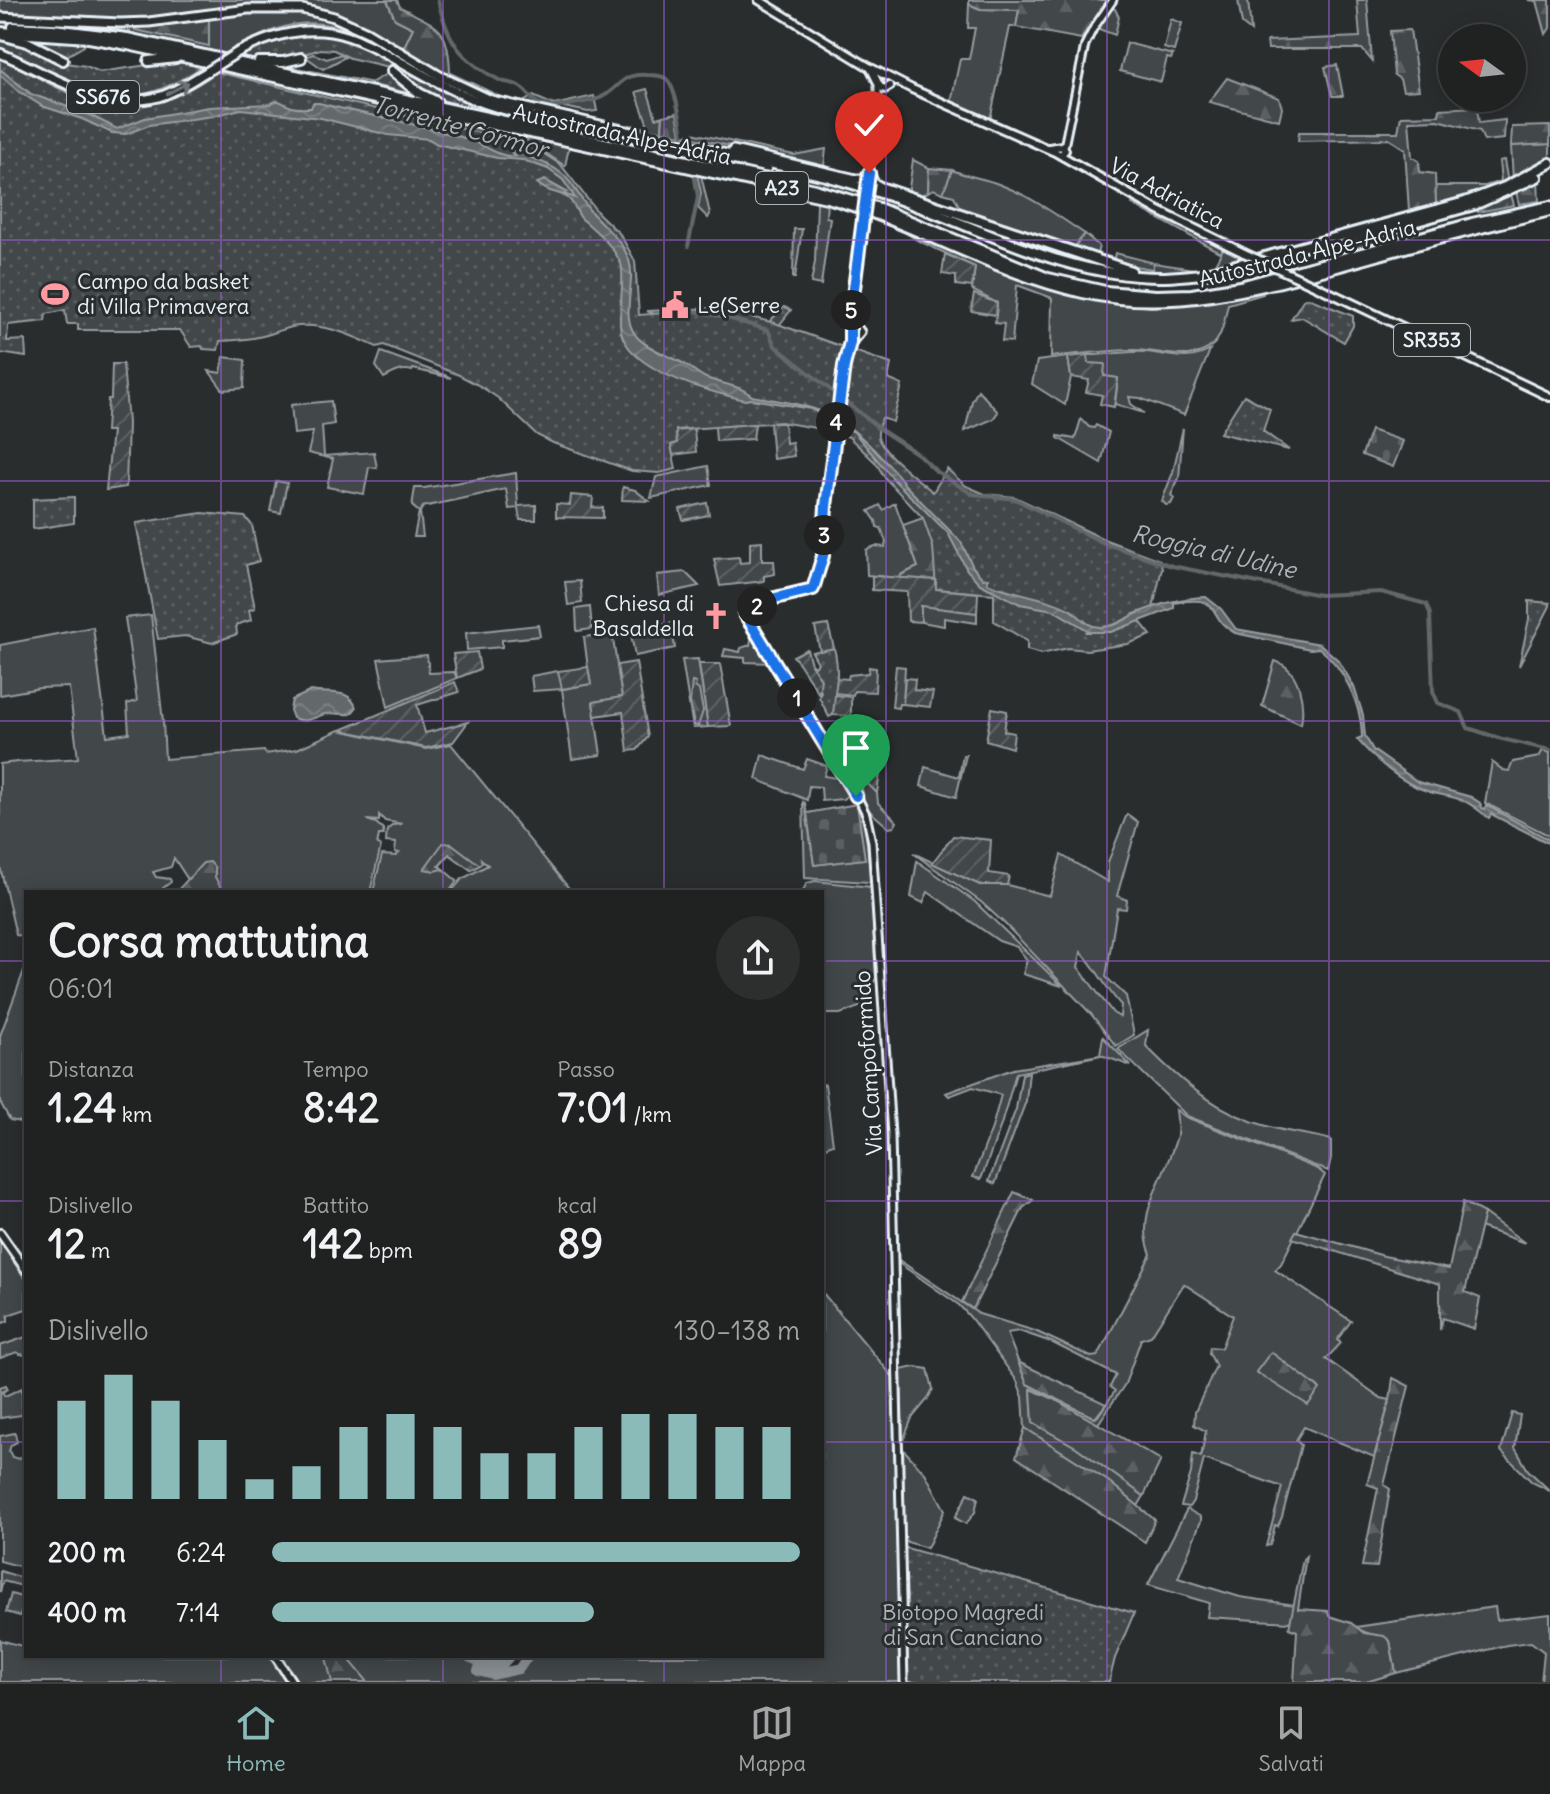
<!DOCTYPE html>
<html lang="it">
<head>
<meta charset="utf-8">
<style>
	:root { --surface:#202222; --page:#2d2f2f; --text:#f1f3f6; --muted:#a2a4a5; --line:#3d3f40; --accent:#8bbbb9 }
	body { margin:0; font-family:Delius,sans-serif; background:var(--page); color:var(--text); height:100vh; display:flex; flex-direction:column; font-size:30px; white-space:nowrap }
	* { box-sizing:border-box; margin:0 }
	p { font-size:26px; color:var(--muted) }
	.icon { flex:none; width:44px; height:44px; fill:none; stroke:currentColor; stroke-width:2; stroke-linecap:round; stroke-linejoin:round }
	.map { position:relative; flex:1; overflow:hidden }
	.side { position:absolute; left:24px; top:890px; width:800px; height:768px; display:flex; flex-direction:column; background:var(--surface); border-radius:0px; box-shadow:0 4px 20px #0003,0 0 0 2px var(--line) }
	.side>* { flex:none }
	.needle { width:52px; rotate:285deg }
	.tools { position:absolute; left:1438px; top:24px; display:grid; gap:16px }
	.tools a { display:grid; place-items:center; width:88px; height:88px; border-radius:50%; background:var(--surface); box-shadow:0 4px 20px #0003,0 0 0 2px var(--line); font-size:40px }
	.pin { position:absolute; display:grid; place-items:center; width:68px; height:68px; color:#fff; margin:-82px -34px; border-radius:50% 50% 50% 0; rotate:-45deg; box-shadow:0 0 8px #0007 }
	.pin .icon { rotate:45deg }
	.km { position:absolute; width:40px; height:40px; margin:-20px; border-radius:50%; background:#222; color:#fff; font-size:22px; line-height:40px; text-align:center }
	.round { display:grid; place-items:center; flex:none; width:84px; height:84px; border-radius:42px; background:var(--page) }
	.head { display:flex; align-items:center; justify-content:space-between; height:136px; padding:0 24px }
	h1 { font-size:44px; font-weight:700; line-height:60px }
	.stats { display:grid; grid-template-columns:repeat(3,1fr); gap:12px; height:136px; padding:8px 24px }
	.stats div { display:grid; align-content:center }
	.stats b { font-size:40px; font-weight:700 }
	.stats small { font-size:22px; font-weight:400 }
	.stats p { font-size:22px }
	.chart { height:224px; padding:16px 24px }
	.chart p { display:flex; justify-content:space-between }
	.chart svg { width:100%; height:144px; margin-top:8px; stroke:var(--accent); stroke-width:6 }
	ul { padding:0 24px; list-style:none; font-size:26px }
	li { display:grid; grid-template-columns:128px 96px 1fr; align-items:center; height:60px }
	li i { height:20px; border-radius:10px; background:var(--accent) }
	.tabs { display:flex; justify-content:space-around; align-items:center; height:112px; border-top:2px solid var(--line); background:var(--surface); font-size:22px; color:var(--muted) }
	.tabs a { display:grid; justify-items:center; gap:4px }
	.tabs .active { color:var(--accent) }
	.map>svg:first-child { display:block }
	.grass { fill:#424648; stroke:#959ca0; stroke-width:2; fill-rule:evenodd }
	.forest { fill:url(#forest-firs); stroke:#959ca0; stroke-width:2 }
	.cemetery { fill:url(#cemetery-stones); stroke:#959ca0; stroke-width:2 }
	.park { fill:url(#park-dots); stroke:#959ca0; stroke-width:2 }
	.garden { fill:url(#garden-furrows); stroke:#959ca0; stroke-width:2 }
	.water { fill:url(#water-waves); stroke:#989fa3; stroke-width:2 }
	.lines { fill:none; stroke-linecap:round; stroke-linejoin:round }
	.canal { stroke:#63686b; stroke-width:4 }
	.taxiway { stroke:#898f93; stroke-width:10 }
	.secondary-casing { stroke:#e8f1f8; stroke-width:11 }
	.primary-casing { stroke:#e8f1f8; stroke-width:12 }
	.trunk-casing { stroke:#e8f1f8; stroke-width:13 }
	.motorway-casing { stroke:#e8f1f8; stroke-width:14 }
	.secondary { stroke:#2a2d2e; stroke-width:5 }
	.primary { stroke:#2a2d2e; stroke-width:6 }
	.trunk { stroke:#2a2d2e; stroke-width:7 }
	.motorway { stroke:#2a2d2e; stroke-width:8 }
	.secondary-bridge-casing { stroke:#e8f1f8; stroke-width:11; stroke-linecap:butt }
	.primary-bridge-casing { stroke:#e8f1f8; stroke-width:12; stroke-linecap:butt }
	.trunk-bridge-casing { stroke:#e8f1f8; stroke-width:13; stroke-linecap:butt }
	.secondary-bridge { stroke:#2a2d2e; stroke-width:5 }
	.primary-bridge { stroke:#2a2d2e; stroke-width:6 }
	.trunk-bridge { stroke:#2a2d2e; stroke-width:7 }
	.oneway { stroke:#6c7275 }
	.route-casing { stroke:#fff; stroke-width:16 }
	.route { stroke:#1a73e8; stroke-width:10 }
	.grid { fill:none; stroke:#965dcd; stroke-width:2; stroke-opacity:0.55 }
	.labels { text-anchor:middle; stroke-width:6; stroke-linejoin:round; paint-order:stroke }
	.shield { fill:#2a2d2e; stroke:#afb6bb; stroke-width:2 }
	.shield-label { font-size:20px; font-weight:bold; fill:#e8f1f8 }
	.street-label { font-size:22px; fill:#e8f1f8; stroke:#2a2d2e }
	.poi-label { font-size:22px; fill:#e8f1f8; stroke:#2a2d2e; text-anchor:start }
	.park-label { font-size:22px; fill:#aeb5ba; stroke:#2a2d2e }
	.water-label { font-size:24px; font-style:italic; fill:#acb3b9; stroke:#2a2d2e }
</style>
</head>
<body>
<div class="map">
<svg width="1550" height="1682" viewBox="0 0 1550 1682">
	<defs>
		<pattern id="forest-firs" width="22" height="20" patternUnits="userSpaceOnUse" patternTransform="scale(2)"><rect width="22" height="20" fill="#424648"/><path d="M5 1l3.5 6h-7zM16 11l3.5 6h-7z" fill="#5d6163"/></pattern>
		<pattern id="cemetery-stones" width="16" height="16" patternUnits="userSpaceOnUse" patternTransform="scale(2)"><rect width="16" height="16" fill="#424648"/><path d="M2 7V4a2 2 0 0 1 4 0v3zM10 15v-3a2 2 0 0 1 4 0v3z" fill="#5d6163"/></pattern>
		<pattern id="park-dots" width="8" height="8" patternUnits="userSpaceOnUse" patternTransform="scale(2)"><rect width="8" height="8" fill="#424648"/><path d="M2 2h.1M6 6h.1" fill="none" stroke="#5d6163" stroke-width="1.8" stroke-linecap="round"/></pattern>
		<pattern id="garden-furrows" width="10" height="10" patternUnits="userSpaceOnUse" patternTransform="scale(2)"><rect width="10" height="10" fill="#424648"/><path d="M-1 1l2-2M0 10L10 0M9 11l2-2" fill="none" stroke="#5d6163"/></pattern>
		<pattern id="water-waves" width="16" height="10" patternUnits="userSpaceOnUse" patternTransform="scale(2)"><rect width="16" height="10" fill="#63686b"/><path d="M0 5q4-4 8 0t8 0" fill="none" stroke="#797e81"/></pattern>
	</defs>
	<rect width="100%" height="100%" fill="#2a2d2e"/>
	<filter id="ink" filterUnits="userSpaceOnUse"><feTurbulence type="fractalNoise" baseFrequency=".0125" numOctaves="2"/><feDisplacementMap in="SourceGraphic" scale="16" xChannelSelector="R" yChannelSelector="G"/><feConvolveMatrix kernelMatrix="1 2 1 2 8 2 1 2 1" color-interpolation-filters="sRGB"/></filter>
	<g filter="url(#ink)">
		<g class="grass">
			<polygon points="0,0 387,0 395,19 413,28 403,49 340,15 295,5 254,5 130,19 0,13"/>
			<polygon points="1238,0 1248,0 1251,31 1242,24"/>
			<polygon points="969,4 980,9 1019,10 1016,27 1010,27 990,120 951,102 960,59 969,59 975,28 968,28"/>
			<polygon points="1110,7 1115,9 1119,17 1115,35 1096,28"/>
			<path d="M238,12H301L347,26L382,44C318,13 287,17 227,54L114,29L44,22L113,25L209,45V16Z"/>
			<polygon points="1171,19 1182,23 1174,51 1164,48"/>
			<path d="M303,28C370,28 412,77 470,100C517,119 576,126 626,137L628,142L474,108L379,51L331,34L285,33L235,56C256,41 277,30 303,28Z"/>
			<polygon points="1127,43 1173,55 1171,59 1167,58 1161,82 1120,71"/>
			<polygon points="313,54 327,59 341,54 345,57 323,69 306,57"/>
			<polygon points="276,64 414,91 421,97"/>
			<polygon points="216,69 532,139 637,159 569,147 565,166 529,142 508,136"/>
			<polygon points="647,89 656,118 663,116 662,131 632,129 630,125 649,128 636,92"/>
			<polygon points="692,133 794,155 826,149 824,167 685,136"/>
			<polygon points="1550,144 1550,160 1513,180 1511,146"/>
			<polygon points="913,160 929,168 928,192 917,197 908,195"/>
			<polygon points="1504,160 1508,183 1436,204 1435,186 1485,186 1501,181 1499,161"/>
			<path d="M952,170C968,177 985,178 1001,185C1032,197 1058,216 1085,234L1074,248L1151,269L1154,263L1194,269L1246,258L1251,260L1207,270L1166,273L1135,270L1099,261L962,212L954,196L943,193Z"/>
			<polygon points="697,174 701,175 710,214 708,218 698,208 701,193"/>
			<polygon points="1134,201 1224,247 1221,253 1132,204"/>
			<polygon points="817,202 827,202 826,217 830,218 821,285 811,283 815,262"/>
			<path d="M889,222L1020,279L1091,299L1151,307L1198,302L1262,290L1263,294L1228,304C1225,317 1223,334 1214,344C1191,366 1157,348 1131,350C1104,351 1077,354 1051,357L1052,298L1017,285L1012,342L1002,341L1004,324L995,323L997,303L972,290L975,267L917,240Z"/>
			<polygon points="794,229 802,229 795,278 793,278"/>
			<path d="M1210,350L1184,415L1140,398L1129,397L1131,404L1144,413L1115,404L1118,378L1104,376L1087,363V355C1107,356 1127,350 1146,352C1168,354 1189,363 1210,350Z"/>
			<path d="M381,352L447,376L451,378L413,369L412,371C402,368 393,373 384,378L376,366Z"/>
			<polygon points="224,357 245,360 244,388 223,390 209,371 221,373"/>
			<polygon points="1068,357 1071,377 1065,405 1032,384 1037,361"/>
			<polygon points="978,390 998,412 993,419 965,431 972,401"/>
			<polygon points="331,401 334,424 322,426 324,456 374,452 377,468 369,467 364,494 327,487 333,459 308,453 313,432 294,434 291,405"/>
			<polygon points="1081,419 1089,427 1094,428 1096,425 1109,432 1101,463 1058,438 1058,436 1075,439"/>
			<polygon points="1183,428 1179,478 1171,495 1174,498 1171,504 1166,505 1162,501 1173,472"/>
			<polygon points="708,466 711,485 651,498 656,477"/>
			<polygon points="516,473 518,506 536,505 536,520 520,520 518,508 509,509 506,489 423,507 420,512 423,537 414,537 419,512 412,506 415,488 424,488"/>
			<polygon points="276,481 287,483 281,513 270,511"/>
			<polygon points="895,503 918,567 902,574 900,578 867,575 866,550 875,546 885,547 886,542 881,528 877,527 876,521 869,511 880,505 883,510"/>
			<polygon points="685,572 699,586 659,595 657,575"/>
			<polygon points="580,581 582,603 568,605 565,582"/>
			<polygon points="977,603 977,623 944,618 944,626 921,622 921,606"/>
			<polygon points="590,607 592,629 577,631 576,609"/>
			<path d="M151,615L163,722L165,759L264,751L266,754L297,749L339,730L426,749L451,744L572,892H524L519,888L517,892H451L462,879L488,865L481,859L482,863L471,870L450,854L439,866L457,881L449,892H373L382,855L396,856L399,853L395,852L396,843L386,842L387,830L393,825L402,824L385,821L379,815V821L367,820L376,823L383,829V835H379L377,845L381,846L370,892H196L174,858L171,867L153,872L156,877L170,879L171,882L163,888L165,892H26V941L21,915L24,936L16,935L0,866V764C26,760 51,761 78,758L69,687L40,688L0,695V645L93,627L107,736L129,733L127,704L137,701L125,618Z"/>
			<polygon points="746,621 771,663 745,662 745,658 723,656 725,649 740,652 741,648 750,645 752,634 744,627"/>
			<polygon points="671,623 675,648 635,656 630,629"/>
			<polygon points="538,625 540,636 502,640 502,647 467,650 466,633"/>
			<polygon points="612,633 622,697 593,702 601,755 572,759 562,689 533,691 531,676 558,671 563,689 590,684 584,637"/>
			<polygon points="427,655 429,673 454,672 457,678 388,707 378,659"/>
			<polygon points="698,659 708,727 693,728 682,660"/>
			<polygon points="896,666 905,667 903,704 899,704 898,708 892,707"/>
			<polygon points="1543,750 1550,753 1550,836 1485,803 1492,762 1503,770 1509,771 1513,762 1539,757"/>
			<polygon points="762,755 803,769 807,759 827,766 824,776 842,779 850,793 843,799 822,801 821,787 809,786 807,800 756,779"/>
			<polygon points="963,755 966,755 956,797 921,786 925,767 959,777"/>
			<polygon points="860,776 877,793 878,803 897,822 894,827 889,828 865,807"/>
			<polygon points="803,802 805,803 814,865 864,859 859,819 864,818 871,880 869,882 805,878"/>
			<path d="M1127,814L1138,822L1117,896L1127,900L1126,909L1117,908L1106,977L1126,996L1134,1035L1116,1046L1091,1014L1004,923L981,902L913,853L980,885H1007L1050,896L1061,855L1108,882V862ZM1081,952C1097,968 1105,988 1121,1005L1120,1017L1113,1013L1078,967Z"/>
			<polygon points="917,861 974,901 1062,986 1023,974 1027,960 1017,947 999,941 928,892 923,903 911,897"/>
			<polygon points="815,881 871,887 876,978 862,1006 840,1014 822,1014 822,892 802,892 807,883"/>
			<polygon points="26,965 26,1123 10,1120 0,1102 0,1036"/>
			<path d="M1148,1030L1146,1046C1181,1082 1219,1114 1270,1127C1290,1133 1311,1134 1331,1140V1158L1328,1171L1187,1116L1118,1049Z"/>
			<polygon points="1103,1037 1131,1066 1101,1055 1016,1073 1001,1125 981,1179 973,1177 992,1128 1001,1095 973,1087 949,1096 946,1093 1013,1069 1100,1055"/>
			<polygon points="1029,1072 1026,1101 995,1184 989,1181 1016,1109 1022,1074"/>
			<polygon points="825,1084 833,1144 822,1148 822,1085"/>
			<path d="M1176,1110L1186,1117L1318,1169L1325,1175L1281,1264L1275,1270L1351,1321L1337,1340L1341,1343L1326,1359L1381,1398L1390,1400L1374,1457L1304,1427L1296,1440L1301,1445L1282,1517L1278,1526L1275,1525L1270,1545L1266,1546L1282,1487L1204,1459L1193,1501L1189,1507L1181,1506L1191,1473L1193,1454L1201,1457L1206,1431L1194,1425L1195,1412L1216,1366L1209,1353L1210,1347L1221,1348L1233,1316L1184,1284L1151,1336L1141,1339L1125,1384L1098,1424L1054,1399L1031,1389L1033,1423L1076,1447L1144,1496L1138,1506L1108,1481L1025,1428L1023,1397L1017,1381L970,1317L959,1305L900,1264V1261L979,1314L1035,1331L1091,1357L1098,1356L1151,1254C1133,1212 1168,1175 1177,1135C1178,1127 1177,1118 1176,1110ZM1019,1331L1051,1342L1116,1375L1110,1387L1115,1391L1098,1416L1095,1418L1027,1384L1007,1333Z"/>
			<polygon points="1484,1213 1525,1243 1480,1227"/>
			<polygon points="0,1242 26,1280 26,1309 8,1315 8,1321 0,1324"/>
			<path d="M822,1292L893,1377L900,1682H298L281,1656H510C503,1669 493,1671 480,1666L478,1671L493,1675L519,1669L528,1656H822Z"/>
			<polygon points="26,1337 26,1355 20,1354 17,1352 0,1358 0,1346"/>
			<polygon points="914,1367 928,1369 933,1389 927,1400 912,1418 903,1441 901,1370"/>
			<polygon points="6,1385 8,1389 2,1392 5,1396 22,1388 22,1415 0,1418 0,1387"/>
			<polygon points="1512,1413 1520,1415 1515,1448 1528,1470 1550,1491 1532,1482 1501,1451"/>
			<polygon points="15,1433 17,1442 11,1445 9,1451 12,1457 18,1459 24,1456 26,1451 26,1568 0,1561 0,1436"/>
			<polygon points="903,1449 925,1473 945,1510 927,1548 907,1542 904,1538"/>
			<polygon points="968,1493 978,1498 975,1512 966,1524 955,1518"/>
			<polygon points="1187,1509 1201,1517 1201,1521 1178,1578 1240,1597 1295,1605 1290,1622 1207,1617 1209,1603 1148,1585"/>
			<polygon points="0,1571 26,1579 26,1587 3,1581 0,1592"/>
			<polygon points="11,1594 25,1598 20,1616 6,1612"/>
			<path d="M1495,1607L1497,1620L1550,1614V1682H1541L1544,1652L1531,1642L1507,1645L1396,1673L1390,1641C1378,1634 1367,1636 1356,1627Z"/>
			<polygon points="0,1640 22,1646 26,1644 26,1656 269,1656 286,1682 0,1682"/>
		</g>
		<g class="forest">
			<path d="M387,0H397L400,7C438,27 449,26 450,73L497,95L443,74L403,49L413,28L395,19Z"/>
			<polygon points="969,0 1107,0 1081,39 1016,27 1019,10 980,9 969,4"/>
			<polygon points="1357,0 1367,0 1372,61 1362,49 1268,49 1267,41 1360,37"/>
			<polygon points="1528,0 1550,0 1550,28 1546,34 1537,1"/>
			<polygon points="209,16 209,46 113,25"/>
			<polygon points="1410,30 1419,90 1403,91 1400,79 1394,75 1390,31"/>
			<path d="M205,65L208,66C161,97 131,103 77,86L79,83L106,92L179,80Z"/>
			<polygon points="1337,65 1343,96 1332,96 1325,67"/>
			<polygon points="1227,78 1279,98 1282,108 1279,120 1209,102"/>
			<polygon points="533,96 554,105 594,96 597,111 588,112 554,105 553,109 523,102"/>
			<polygon points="1477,107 1479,123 1505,120 1504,139 1484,141 1480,131 1438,120 1409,121 1412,157 1419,161 1420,172 1435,174 1436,204 1409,211 1405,149 1389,139 1298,141 1299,132 1398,132 1401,116 1439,115 1440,109"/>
			<polygon points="677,113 681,135 662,131 663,116"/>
			<polygon points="1550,126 1550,144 1511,146 1512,127"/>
			<polygon points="929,168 952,170 943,193 933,189 928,192"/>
			<polygon points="1538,180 1539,201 1519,204 1516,191"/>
			<polygon points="1511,194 1514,205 1478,212 1477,208"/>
			<polygon points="1085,234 1099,246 1097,254 1114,258 1115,253 1154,263 1152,269 1113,262 1073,248"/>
			<polygon points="1224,247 1246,258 1214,266"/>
			<polygon points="784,307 791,310 777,328 674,322 647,311 715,308 767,324"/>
			<polygon points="923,518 1076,647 1028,641 994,593 937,589 936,580 900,578 901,575 918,567 903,525"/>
			<path d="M1275,661C1300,669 1305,703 1301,724L1262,706Z"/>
			<polygon points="692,682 696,683 695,687 699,690 703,711 698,726 694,725 690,703"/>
			<polygon points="443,843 452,844 480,865 471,870 449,854 439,866 443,869 435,871 424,869"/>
			<polygon points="210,862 215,868 215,877 223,892 176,892 203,863"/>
			<polygon points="1014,1192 1033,1200 1023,1208 973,1309 962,1302"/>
			<polygon points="1463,1202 1484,1213 1465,1292 1480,1298 1474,1329 1443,1318 1440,1330 1440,1284 1292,1238 1296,1231 1384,1256 1449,1269"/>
			<polygon points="1271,1352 1320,1389 1308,1405 1256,1372"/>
			<polygon points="1018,1362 1106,1404 1095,1418 1027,1384"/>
			<polygon points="1393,1378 1409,1386 1384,1485 1390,1489 1377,1567 1362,1566 1378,1488 1367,1484 1390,1400"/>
			<polygon points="1031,1389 1054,1399 1161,1460 1144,1496 1076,1447 1033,1423"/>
			<polygon points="1025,1428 1108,1481 1155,1520 1145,1542 1016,1457"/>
			<polygon points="1306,1556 1298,1609 1328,1611 1329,1616 1351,1623 1364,1633 1384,1636 1390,1641 1396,1673 1366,1682 1294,1682 1297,1631 1289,1628 1303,1559"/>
			<polygon points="329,1656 348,1658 368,1682 332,1682 326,1658"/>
		</g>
		<g class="cemetery">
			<polygon points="1371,430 1403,441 1393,467 1362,455"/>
			<polygon points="857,804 865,859 814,865 807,813"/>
		</g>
		<g class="park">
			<polygon points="320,32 369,46 474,108 434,98 411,85 389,67 350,58 334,50 320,49 293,58 261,60 235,56 275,36"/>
			<polygon points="23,36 83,41 84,46 63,58"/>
			<path d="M0,37L23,42L59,62L86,66L100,72L175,61L205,65C187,76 169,88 148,93C97,104 46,67 0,49Z"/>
			<path d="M0,59C26,69 48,85 74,95C126,114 172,106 216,72L529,144L561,165L599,214L620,234L635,261L639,315L717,309L775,323L891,364L888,379L902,385L893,422L882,418C880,423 877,431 878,437C881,452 920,481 933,492L947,469L966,486L985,494L1015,497L1106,540L1160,560L1162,568L1153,608L1134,614L1151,635L1128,644L1087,650L1068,648L1041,654L1027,650V641L994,621V594L936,589L933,547L923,518L885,478L876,463L849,437L838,432L781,422L676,430L677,443L671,445L676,469L659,473L632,471L553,443L537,435L498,398L480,386L459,375L384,345L377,347C353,336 327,324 299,326C284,327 272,335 258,337C246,340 233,340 220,341L218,350L203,349L202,346L191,347L180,330H78V324H67L65,310L46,314L45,321L8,325L7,341L25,340L26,357L0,353Z"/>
			<polygon points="390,72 414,91 413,94 369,84"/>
			<polygon points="1308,298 1353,316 1353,326 1344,342 1302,317 1291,319 1303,300"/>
			<polygon points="1244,395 1270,409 1263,431 1289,450 1220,433"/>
			<polygon points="74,497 74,523 33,529 33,499"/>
			<polygon points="202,513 245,517 252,525 259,561 246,565 255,608 249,610 251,620 236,625 237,634 212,643 185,636 158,639 136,523"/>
			<polygon points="1529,601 1550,603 1550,606 1519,666 1529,619"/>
			<path d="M834,648C840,670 836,692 833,715L829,717L819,697L821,692L811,664L815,666L818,663L812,652Z"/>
			<polygon points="903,1547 1134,1613 1115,1658 1109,1682 906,1682"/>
		</g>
		<g class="garden">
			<polygon points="945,254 975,267 972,287 956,285 956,276 942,274"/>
			<polygon points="974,294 997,303 996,315 971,311"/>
			<polygon points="1087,355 1088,363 1105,364 1104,376 1118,378 1114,407 1100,404 1102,395 1086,392 1089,380 1071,377 1068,357"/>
			<polygon points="112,364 123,364 128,423 126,487 106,490 112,431 106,431 108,399 111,399"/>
			<polygon points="770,423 784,423 786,443 792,442 794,456 773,459"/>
			<polygon points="755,424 753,439 716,441 715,427"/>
			<polygon points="694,429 696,452 673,455 671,445 677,443 676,431"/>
			<polygon points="623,487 635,490 649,501 622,500"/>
			<polygon points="571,495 593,497 592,507 603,508 603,518 556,517 556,504 570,505"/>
			<polygon points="707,503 709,515 683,520 680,509"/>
			<polygon points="762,541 762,561 774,561 775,574 764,576 764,581 720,586 714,559 739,557 740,563 750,562 750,542"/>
			<polygon points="872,576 936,580 936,589 978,593 977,613 921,606 921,622 908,621 907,592 872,590"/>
			<polygon points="828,625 834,648 820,651 815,627"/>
			<polygon points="807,649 811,664 821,679 819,694 799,663 793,656"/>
			<polygon points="477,652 480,669 457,678 453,654"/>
			<polygon points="636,662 648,737 637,750 628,751 623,712 595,716 593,702 622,697 617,665"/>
			<polygon points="699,664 720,664 731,726 708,727"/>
			<polygon points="588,667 591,684 562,689 558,671"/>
			<polygon points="869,667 876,668 875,692 854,691 853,695 835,693 837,678 848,679 849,675 868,673"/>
			<polygon points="905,678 915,679 914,690 933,692 930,707 903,704"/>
			<polygon points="455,682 459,692 417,705 425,733 468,722 453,742 426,748 341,730"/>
			<polygon points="835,695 851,697 851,716 833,715"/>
			<polygon points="992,708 1007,711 1004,731 1014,733 1012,748 986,740"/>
			<polygon points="835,734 846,767 843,768 824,738"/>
			<polygon points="860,763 881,767 877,793 860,776"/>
			<polygon points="953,836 991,840 989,873 1009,876 1007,885 980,885 932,863"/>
		</g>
		<g class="water">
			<path d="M0,69L31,94L88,114L117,129L145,118L209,107L270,104C280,97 282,104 292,107C297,109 305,108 311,108L313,103H319C369,116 421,124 470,140C485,145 500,158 515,156L511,152L513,149C526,158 543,160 557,170C573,180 579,198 591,212C605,228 622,239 629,260C637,284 618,318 638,338C651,351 670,355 686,365C693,369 699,375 706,378C721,384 740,385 752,396C814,407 836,408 880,456C889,466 898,473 905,485L961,542L973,567L983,579L988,578L987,583C1013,594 1045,596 1069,609C1080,615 1086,627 1100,627C1115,627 1123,620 1134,615C1157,604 1181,598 1206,597L1221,609L1236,629L1320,644L1339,661L1354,687L1363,715L1365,736L1373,750L1418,782L1471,797L1480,803L1482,808L1485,809L1486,805L1550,840V844L1491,814L1489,818C1481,813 1474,805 1464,801C1452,796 1439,795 1427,791C1401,783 1375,760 1357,739L1362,737C1362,706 1344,667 1319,648L1310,649L1235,633C1204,617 1226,593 1174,603V608L1169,610L1111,632H1085L1089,631L1053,610L1020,604L980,584L967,570L948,533L895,481L854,432L811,409L751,399L745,400C710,392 622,370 620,325C619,311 625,274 621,264C613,245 596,231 582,219C577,214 575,204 569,199C559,190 551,196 537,183L545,180L567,192L564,194L575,198L563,180L548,169L523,160L497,158L437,144L429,139L388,135L321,118L241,109L213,116L149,125L126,134L112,133L82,119L42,106L18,91L0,75Z"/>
			<path d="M311,691C328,695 350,687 356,708L351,714C342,715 332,712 325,714C312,718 307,724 293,718L290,710L292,700Z"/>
		</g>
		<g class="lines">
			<g class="canal">
				<path d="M438,0C448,42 460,59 499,80C504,83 511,82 517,85C531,91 530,106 551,107C558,107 594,101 600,98C620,89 620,73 647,75C653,75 660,75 665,78C676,85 681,123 683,136"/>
				<polyline points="688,246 698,197 694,173"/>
				<polyline points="693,311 721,316 768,330 775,346 884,432 918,454 936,471 972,494 1015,499 1104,543 1172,566 1320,595 1381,592 1426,604 1430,613 1433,691 1438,703 1461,712 1468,728 1502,739 1550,750"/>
			</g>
			<g class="taxiway">
				<path d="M467,1656C480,1663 490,1665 502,1656"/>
				<polyline points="510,1656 500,1667 487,1669 480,1665 478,1671 493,1675 519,1669 528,1656"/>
			</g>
			<g class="secondary-casing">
				<g id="secondary">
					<polyline points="1064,147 1085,45 1093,29 1113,0"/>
					<polyline points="869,173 878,103 878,84"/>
					<polyline points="856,325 849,330 850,342 844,366 825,515 823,556 814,586 811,590 771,599 745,614 859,800 866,814 872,842 891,1135 904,1682"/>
					<polyline points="851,326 850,319 863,214"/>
					<polyline points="849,346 861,332 856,325"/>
				</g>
			</g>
			<g class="primary-casing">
				<g id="primary">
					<polyline points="759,0 869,67 912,89 1055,152 1157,210 1244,253"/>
					<polyline points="871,69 880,87 885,89 890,86"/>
					<polyline points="1049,148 1062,146 1065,150 1061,155"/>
					<polyline points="1314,285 1550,397"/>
					<polyline points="0,1233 26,1270"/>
					<polyline points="275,1656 292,1682"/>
				</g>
			</g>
			<g class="trunk-casing">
				<g id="trunk">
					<polyline points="0,17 120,23 149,22 248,9 302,9 334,17 367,32 440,76 491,100 824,176 861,187"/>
					<path d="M238,52C337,0 374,54 459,93C505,115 558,121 607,132"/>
					<path d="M0,53C50,74 101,112 158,97C176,92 192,80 208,71"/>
					<polyline points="635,138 767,168"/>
					<polyline points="733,150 856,179 863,179 869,173"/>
				</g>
			</g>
			<g class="motorway-casing">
				<g id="motorway">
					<polyline points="13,27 53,29 127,38 815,189 879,208 1048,278 1105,291 1156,295 1192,294 1240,286 1472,223 1550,206"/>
					<path d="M0,32L89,38L128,45L827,198C915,223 994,273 1083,293C1178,315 1270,285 1362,260C1425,242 1487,226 1550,211"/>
					<polyline points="5,36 27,42 63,60"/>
					<polyline points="149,61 176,58"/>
					<polyline points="259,62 283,62 301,58"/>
					<polyline points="392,71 419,93 437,102"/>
					<polyline points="869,173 873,183 880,187 1131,271"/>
					<path d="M861,187C960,215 1054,277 1160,277C1174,277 1189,275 1203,274L1465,202L1505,187L1550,163"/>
					<polyline points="1353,239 1474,205 1537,177"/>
				</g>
			</g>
			<use href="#secondary" class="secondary"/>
			<use href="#primary" class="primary"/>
			<use href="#trunk" class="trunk"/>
			<use href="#motorway" class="motorway"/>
			<g class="secondary-bridge-casing">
				<polyline id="secondary-bridge" points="863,214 867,182"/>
			</g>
			<g class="primary-bridge-casing">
				<polyline id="primary-bridge" points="1244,253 1314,285"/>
			</g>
			<g class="trunk-bridge-casing">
				<polyline id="trunk-bridge" points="208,71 238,52"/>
			</g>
			<use href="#secondary-bridge" class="secondary-bridge"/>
			<use href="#primary-bridge" class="primary-bridge"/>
			<use href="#trunk-bridge" class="trunk-bridge"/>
		</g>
		<defs><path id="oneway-shaft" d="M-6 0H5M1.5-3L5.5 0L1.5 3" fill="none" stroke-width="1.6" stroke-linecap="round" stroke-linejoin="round" transform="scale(2)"/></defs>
		<use class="oneway" href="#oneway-shaft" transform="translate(178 88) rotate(-28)"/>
	</g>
	<g class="lines" filter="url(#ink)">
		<g class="route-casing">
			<polyline id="route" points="856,796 745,614 771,599 813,589 823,556 826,506 844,366 850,342 850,319 869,173"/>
		</g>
		<use href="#route" class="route"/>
	</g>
	<path class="grid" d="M221,0V892M443,0V892M664,0V892M886,0V1682M1107,0V1682M1329,0V1682M0,240H1550M0,481H1550M0,721H1550M0,961H26M822,961H1550M0,1201H26M822,1201H1550M0,1442H26M822,1442H1550M221,1656V1682M443,1656V1682M664,1656V1682"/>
	<defs>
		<g id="stadium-bare" transform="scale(2.16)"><path d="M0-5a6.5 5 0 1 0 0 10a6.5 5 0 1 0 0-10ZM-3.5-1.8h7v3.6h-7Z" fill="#ff9aa2" stroke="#2a2d2e" stroke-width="2.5" paint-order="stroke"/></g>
		<g id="civic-bare" transform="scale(2.16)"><path d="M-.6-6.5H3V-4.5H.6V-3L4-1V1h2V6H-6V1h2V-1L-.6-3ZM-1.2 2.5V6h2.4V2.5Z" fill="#ff9aa2" stroke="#2a2d2e" stroke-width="2.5" paint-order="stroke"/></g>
		<g id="church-bare" transform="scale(2.16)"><path d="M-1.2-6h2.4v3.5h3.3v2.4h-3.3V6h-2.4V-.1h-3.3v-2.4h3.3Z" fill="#ff9aa2" stroke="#2a2d2e" stroke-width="2.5" paint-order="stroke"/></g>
	</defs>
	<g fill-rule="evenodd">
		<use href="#stadium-bare" x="55" y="294"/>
		<use href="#civic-bare" x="675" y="305"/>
		<use href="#church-bare" x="716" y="616"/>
	</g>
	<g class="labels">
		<g class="shield">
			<rect x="67" y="81" width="72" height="32" rx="6"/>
			<rect x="756" y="172" width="52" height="32" rx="6"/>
			<rect x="1394" y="324" width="76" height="32" rx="6"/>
		</g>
		<g class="shield-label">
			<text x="103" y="104">SS676</text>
			<text x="782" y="195">A23</text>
			<text x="1432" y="347">SR353</text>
		</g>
		<g class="street-label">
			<text transform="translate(622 134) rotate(12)" y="8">Autostrada Alpe-Adria</text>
			<text transform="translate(1167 193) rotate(28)" y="8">Via Adriatica</text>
			<text transform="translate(1307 253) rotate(-14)" y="8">Autostrada Alpe-Adria</text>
			<text transform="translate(868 1063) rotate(-94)" y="8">Via Campoformido</text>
		</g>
		<g class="poi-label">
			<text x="77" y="289">Campo da basket<tspan x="77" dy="25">di Villa Primavera</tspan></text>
			<text x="697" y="313">Le(Serre</text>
			<text x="694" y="611" text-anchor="end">Chiesa di<tspan x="694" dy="25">Basaldella</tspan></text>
		</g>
		<g class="park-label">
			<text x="963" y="1620">Biotopo Magredi<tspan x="963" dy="25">di San Canciano</tspan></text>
		</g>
		<g class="water-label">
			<text transform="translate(460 127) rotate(15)" y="8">Torrente Cormor</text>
			<text transform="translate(1214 552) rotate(13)" y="8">Roggia di Udine</text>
		</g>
	</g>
</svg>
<div class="tools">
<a><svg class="needle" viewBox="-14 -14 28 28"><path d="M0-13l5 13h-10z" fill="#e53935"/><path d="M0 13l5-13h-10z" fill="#a2a4a5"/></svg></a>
</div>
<div class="pin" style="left:856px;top:796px;background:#1e9e55"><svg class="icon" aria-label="arrive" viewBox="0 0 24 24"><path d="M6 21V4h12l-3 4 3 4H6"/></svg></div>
<div class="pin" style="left:869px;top:173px;background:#d93025"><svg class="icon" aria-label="check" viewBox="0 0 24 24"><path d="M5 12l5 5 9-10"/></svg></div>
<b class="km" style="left:797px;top:698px">1</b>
<b class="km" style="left:757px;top:606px">2</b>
<b class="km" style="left:824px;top:535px">3</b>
<b class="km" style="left:836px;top:422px">4</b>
<b class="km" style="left:851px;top:310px">5</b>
<section class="side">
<div class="head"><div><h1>Corsa mattutina</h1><p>06:01</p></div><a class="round"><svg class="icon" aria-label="share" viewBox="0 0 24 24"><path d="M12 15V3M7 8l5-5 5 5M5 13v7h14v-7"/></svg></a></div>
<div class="stats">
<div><p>Distanza</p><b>1.24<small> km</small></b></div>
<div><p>Tempo</p><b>8:42</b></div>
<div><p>Passo</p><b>7:01<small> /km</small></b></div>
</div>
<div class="stats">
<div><p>Dislivello</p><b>12<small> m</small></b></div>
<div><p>Battito</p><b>142<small> bpm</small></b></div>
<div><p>kcal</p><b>89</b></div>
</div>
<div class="chart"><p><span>Dislivello</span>130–138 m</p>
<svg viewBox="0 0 160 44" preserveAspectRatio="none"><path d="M5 44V14M15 44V6M25 44V14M35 44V26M45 44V38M55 44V34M65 44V22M75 44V18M85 44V22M95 44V30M105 44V30M115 44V22M125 44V18M135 44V18M145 44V22M155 44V22"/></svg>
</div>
<ul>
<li><b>200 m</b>6:24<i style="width:100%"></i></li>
<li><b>400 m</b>7:14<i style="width:61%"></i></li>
</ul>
</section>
</div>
<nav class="tabs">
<a class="active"><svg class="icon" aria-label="home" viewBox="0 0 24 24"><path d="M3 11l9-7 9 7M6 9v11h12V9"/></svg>Home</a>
<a><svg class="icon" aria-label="map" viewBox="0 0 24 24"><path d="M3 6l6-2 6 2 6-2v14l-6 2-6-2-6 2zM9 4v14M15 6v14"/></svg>Mappa</a>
<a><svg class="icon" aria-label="saved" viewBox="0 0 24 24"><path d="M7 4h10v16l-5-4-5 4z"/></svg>Salvati</a>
</nav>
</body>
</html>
